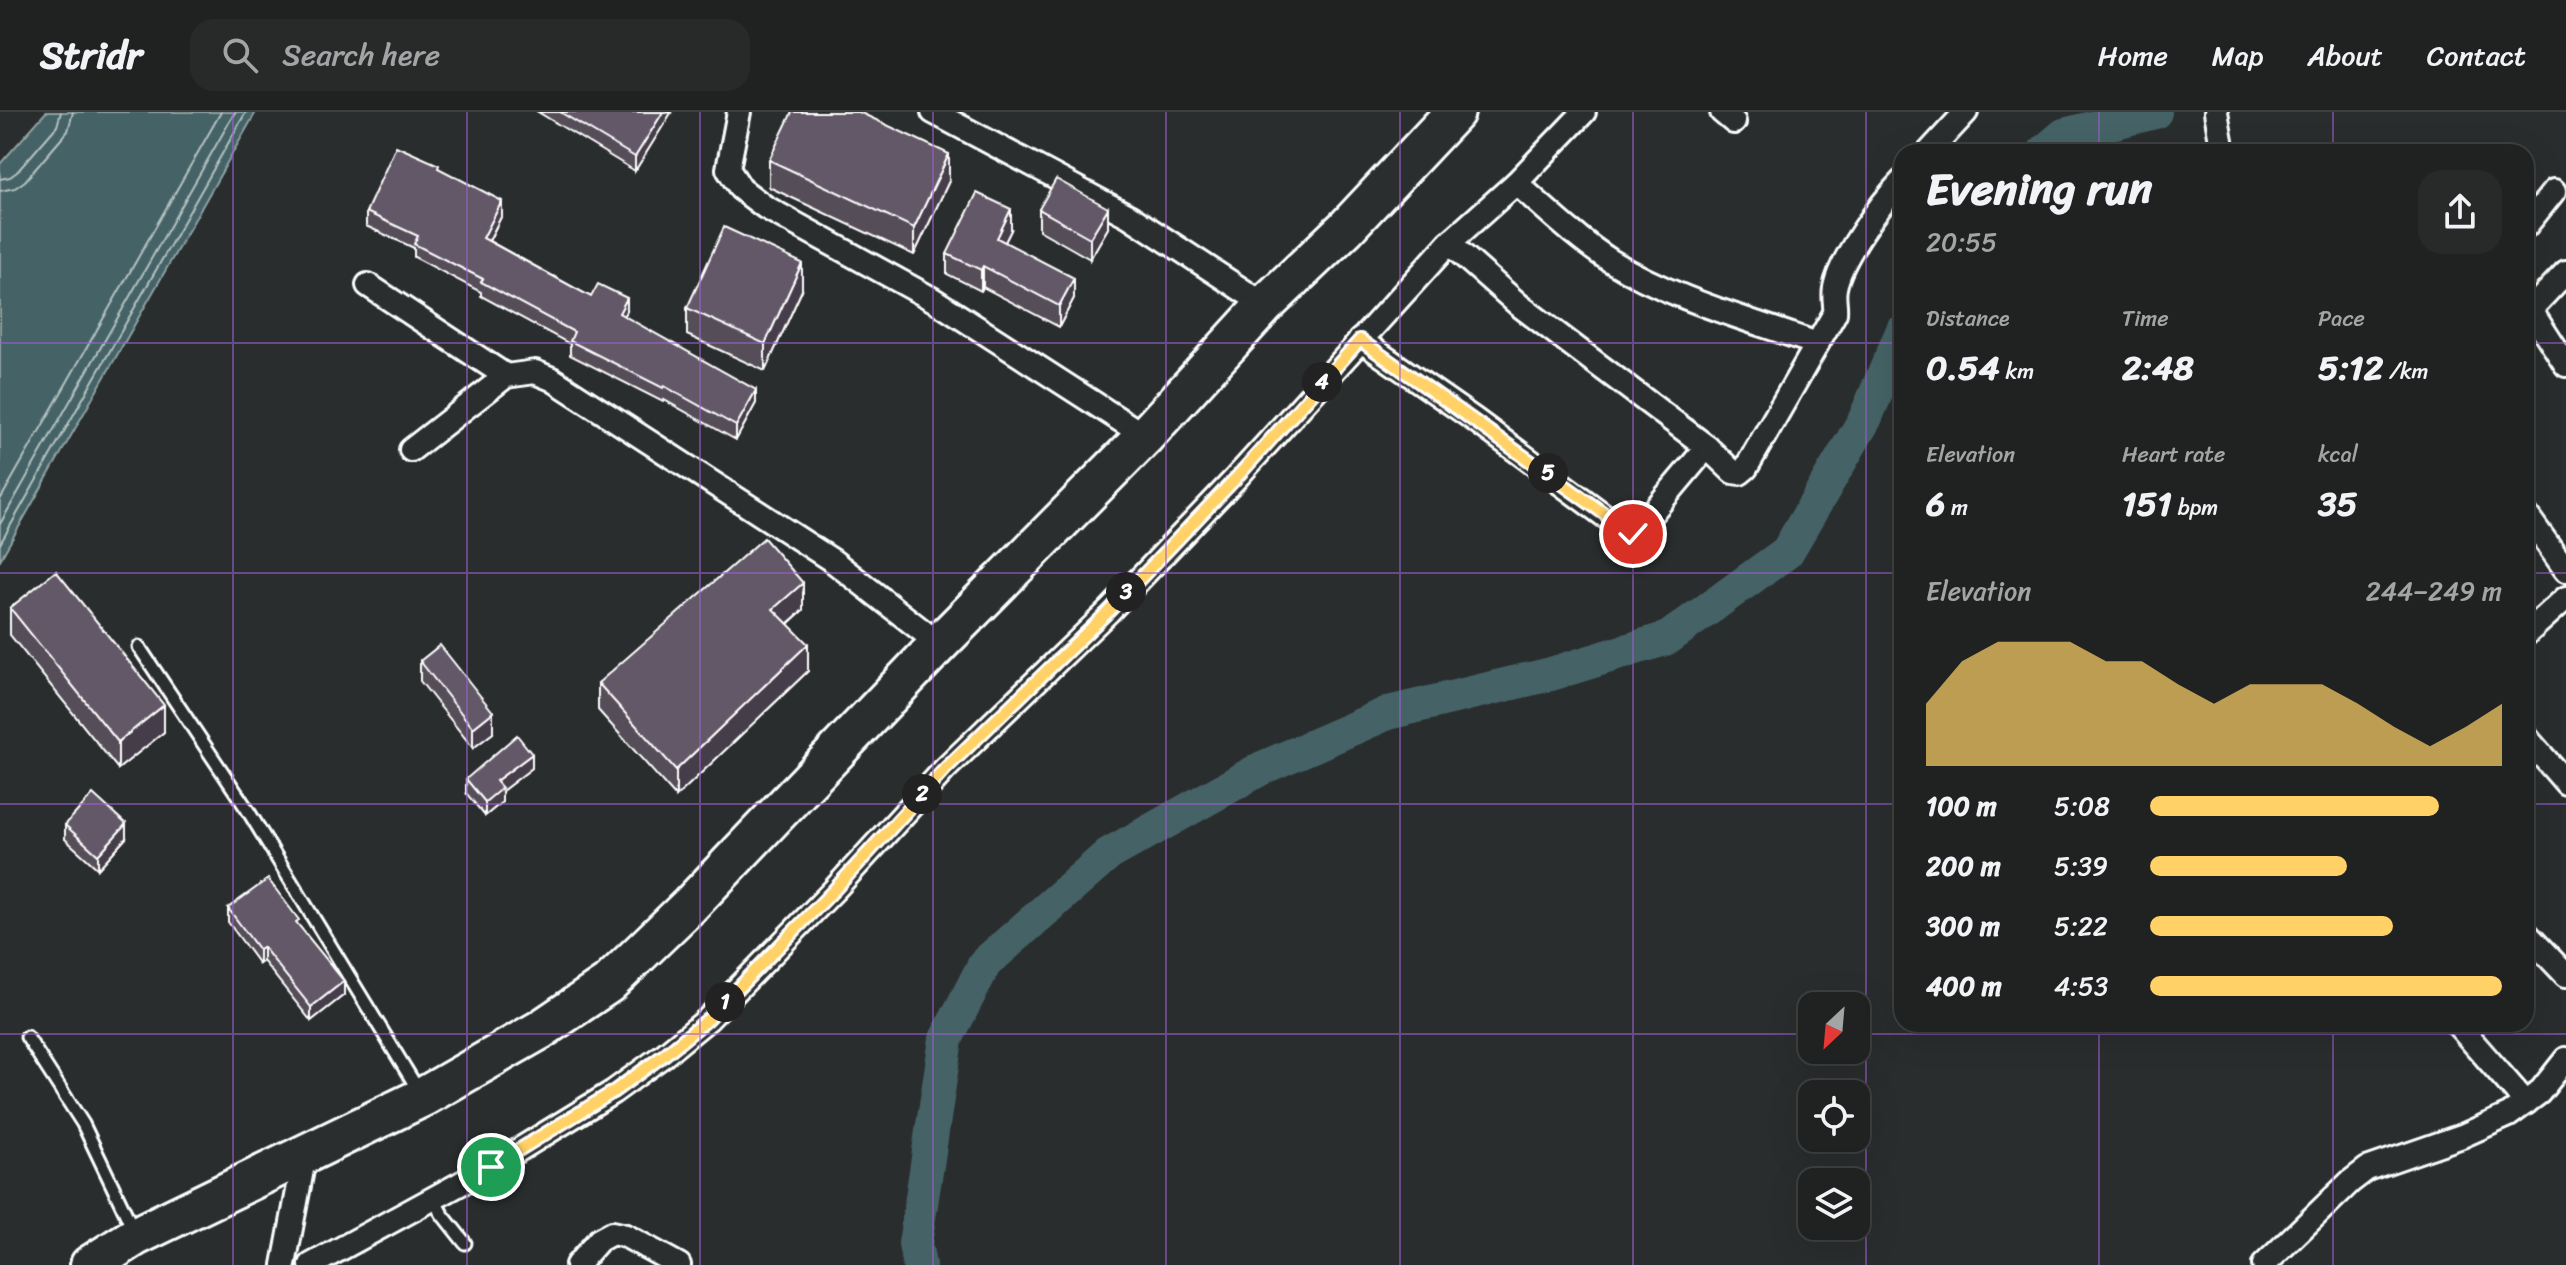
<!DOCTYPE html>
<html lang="en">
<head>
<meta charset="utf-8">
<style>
	:root { --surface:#202222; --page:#282a2a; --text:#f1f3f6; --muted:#a2a4a5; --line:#3d3f40; --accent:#ffd166 }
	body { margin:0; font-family:Sriracha,sans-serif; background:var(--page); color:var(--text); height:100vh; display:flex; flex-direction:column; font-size:30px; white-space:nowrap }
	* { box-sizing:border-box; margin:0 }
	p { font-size:26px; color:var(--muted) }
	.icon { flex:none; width:44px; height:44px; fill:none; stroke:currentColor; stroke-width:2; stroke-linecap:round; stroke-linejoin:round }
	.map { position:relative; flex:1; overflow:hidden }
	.details { position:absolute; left:1894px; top:32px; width:640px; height:888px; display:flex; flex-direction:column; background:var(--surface); border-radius:24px; box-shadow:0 8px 32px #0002,0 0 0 2px var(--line) }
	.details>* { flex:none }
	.needle { width:52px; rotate:206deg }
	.fabs { position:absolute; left:1798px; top:880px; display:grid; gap:16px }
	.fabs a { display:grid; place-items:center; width:72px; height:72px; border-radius:16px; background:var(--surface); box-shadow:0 8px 32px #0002,0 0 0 2px var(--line); font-size:40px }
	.pin { position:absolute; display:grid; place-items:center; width:68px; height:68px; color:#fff; margin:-34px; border:4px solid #fff; border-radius:50%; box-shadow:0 2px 8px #0007 }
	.km { position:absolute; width:40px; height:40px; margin:-20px; border-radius:50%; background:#222; color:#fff; font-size:22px; line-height:40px; text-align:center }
	.round { display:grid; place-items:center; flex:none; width:84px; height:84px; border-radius:24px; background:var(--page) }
	.headline { display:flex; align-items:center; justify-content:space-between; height:136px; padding:0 32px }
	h1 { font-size:44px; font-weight:700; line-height:60px }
	.stats { display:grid; grid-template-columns:repeat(3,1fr); gap:12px; height:136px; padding:8px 32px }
	.stats div { display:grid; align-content:center }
	.stats b { font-size:34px; font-weight:700 }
	.stats small { font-size:22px; font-weight:400 }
	.stats p { font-size:22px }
	.chart { height:224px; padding:16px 32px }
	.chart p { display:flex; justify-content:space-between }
	.chart svg { width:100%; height:144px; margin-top:8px; fill:var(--accent); opacity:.7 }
	ul { padding:0 32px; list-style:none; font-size:26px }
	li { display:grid; grid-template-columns:128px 96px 1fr; align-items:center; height:60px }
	li i { height:20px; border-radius:10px; background:var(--accent) }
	header { display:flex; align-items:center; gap:48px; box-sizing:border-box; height:112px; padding:0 40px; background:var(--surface); border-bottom:2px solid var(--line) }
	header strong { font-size:38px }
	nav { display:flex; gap:44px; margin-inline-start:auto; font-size:28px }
	.search { width:560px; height:72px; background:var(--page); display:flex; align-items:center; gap:20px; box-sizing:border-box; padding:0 28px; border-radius:24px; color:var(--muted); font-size:30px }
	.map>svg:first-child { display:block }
	.water { fill:#456366; stroke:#8fa1a3; stroke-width:2 }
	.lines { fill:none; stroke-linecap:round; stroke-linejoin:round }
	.shore { stroke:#b5c1c2; stroke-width:2 }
	.river { stroke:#456366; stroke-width:34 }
	.service-casing { stroke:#fff; stroke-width:17 }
	.minor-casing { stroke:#fff; stroke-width:28 }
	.trunk-casing { stroke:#fff; stroke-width:44 }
	.service { stroke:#2a2d2e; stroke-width:11 }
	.minor { stroke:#2a2d2e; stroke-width:22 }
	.trunk { stroke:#2a2d2e; stroke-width:38 }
	.wall { fill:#554d59; stroke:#fff; stroke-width:2 }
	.shaded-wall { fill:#453e49; stroke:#fff; stroke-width:2 }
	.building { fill:#635968; stroke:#fff; stroke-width:2 }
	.route-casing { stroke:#fff; stroke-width:16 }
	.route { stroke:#ffd166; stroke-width:10 }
	.grid { fill:none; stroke:#9c61cf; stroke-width:2; stroke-opacity:0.55 }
</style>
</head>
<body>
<header>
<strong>Stridr</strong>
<div class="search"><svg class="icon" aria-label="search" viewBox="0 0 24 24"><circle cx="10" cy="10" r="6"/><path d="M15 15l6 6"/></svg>Search here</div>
<nav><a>Home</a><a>Map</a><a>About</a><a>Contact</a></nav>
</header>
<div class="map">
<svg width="2566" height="1153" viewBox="0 0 2566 1153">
	<rect width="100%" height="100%" fill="#2a2d2e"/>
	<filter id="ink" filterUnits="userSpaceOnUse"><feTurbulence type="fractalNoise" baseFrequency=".0125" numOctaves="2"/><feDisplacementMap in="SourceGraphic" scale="16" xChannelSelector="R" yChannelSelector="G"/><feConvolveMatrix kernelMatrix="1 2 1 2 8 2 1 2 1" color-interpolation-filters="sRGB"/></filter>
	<g filter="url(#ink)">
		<polygon class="water" points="46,0 256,0 0,448 0,52"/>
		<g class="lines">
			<g class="shore">
				<polyline points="0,67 10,65 17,60 57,14 61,0"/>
				<polyline points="0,79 15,76 25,69 68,19 73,0"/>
				<polyline points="0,388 221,0"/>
				<polyline points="0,412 235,0"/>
				<polyline points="0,432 246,0"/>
			</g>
			<g class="river">
				<polyline points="2044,40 2064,23 2155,0"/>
				<polyline points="919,1153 915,1132 946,927 985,851 1109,742 1262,656 1388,601 1551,562 1668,526 1787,440 1865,307 1902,220"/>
			</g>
			<g class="service-casing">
				<g id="service">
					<polyline points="139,535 247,697 420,981"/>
					<polyline points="27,925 83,1012 133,1117"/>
					<polyline points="433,1086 442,1102 465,1131"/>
				</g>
			</g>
			<g class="minor-casing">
				<g id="minor">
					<polyline points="739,0 728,57 741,77 765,95 934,188 1145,324"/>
					<polyline points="933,0 1129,104 1265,193"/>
					<polyline points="1722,0 1734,10"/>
					<polyline points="2216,0 2223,40"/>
					<polyline points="1929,40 1966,0"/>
					<path d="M1516,71C1547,98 1577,127 1611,149C1670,186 1751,208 1817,232"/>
					<polyline points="2526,114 2554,79"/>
					<polyline points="368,173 506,264"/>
					<polyline points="2526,191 2566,253"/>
					<polyline points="2530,198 2566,160"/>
					<polyline points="1360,228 1475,308 1628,421 1635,421 1707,335 1519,193 1449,131"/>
					<path d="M1707,335L1733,360L1740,361L1746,356L1835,201C1836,192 1833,185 1835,176C1840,147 1881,91 1902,69"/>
					<polyline points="411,338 506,264 535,260 552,267 833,449 939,532"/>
					<polyline points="2526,402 2566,458"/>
					<polyline points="2526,522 2566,486"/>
					<polyline points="2526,625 2566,671"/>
					<polyline points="2526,821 2566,863"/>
					<polyline points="2457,912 2526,991"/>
					<polyline points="284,1153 305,1042"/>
					<polyline points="311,1153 491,1055 613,980 664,943 708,907 834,778 945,657 1109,499 1236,366 1449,131 1516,71 1584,0"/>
					<polyline points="577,1153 599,1128 612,1121 626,1124 679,1153"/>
					<polyline points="2264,1153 2350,1070 2367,1057 2462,1024 2509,1003 2539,981 2566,947"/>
				</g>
			</g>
			<g class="trunk-casing">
				<polyline id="trunk" points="90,1153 136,1124 423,985 540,918 608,872 690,793 939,532 1145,324 1265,193 1346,116 1455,0"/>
			</g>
			<use href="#service" class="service"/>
			<use href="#minor" class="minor"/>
			<use href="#trunk" class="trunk"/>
		</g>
		<g class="wall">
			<polygon points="538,0 671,0 635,59"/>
			<polygon points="769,48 949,69 914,143 769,75"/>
			<polygon points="439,57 502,103 489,129 591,185 627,199 624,204 756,291 736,328 664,288 663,290 570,243 570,232 481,184 481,180 414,145 414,136 366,114 366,100"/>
			<polygon points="1039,97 1108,116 1090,147 1039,118"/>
			<polygon points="1011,118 1005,130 1074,186 1059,215 983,175 981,179 947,162 947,142"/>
			<polygon points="802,178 765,259 687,223 687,196"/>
			<polygon points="10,496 164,620 118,657 10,523"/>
			<polygon points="803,498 788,512 808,559 676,685 598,598 598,571"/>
			<polygon points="420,549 493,621 473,636 420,569"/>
			<polygon points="532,656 502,679 502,690 485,704 466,681 466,667"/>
			<polygon points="65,713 126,726 98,757 65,727"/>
			<polygon points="228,796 299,814 344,883 311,909 263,849 259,852 228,810"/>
		</g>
		<g class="shaded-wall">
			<polygon points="663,0 671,1 635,59 635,45"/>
			<polygon points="949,42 949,69 914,143 914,116"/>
			<polygon points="502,89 502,103 483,140 483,126"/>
			<polygon points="1108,96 1108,116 1090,147 1090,126"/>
			<polygon points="1011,97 1011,118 997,146 997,126"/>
			<polygon points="802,151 802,178 765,259 765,232"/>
			<polygon points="983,154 983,175 981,179 981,158"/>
			<polygon points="1074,166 1074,186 1059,215 1059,194"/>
			<polygon points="627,186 627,199 619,215 619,201"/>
			<polygon points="756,278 756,291 736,328 736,314"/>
			<polygon points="803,471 803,498 773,524 773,497"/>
			<polygon points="808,532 808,559 676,685 676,658"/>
			<polygon points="164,593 164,620 118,657 118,630"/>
			<polygon points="493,600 493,621 473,636 473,616"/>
			<polygon points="532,642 532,656 502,679 502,690 485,704 485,690 496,669"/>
			<polygon points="126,712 126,726 98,757 98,743"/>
			<polygon points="263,835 263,849 259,852 259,838"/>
			<polygon points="344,869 344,883 311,909 311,895"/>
		</g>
		<g class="building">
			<polygon points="560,0 663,0 635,45"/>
			<polygon points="792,0 859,0 949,42 914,116 769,48"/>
			<polygon points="396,34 439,53 438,56 502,89 483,126 591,185 598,172 627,186 619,201 756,278 736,314 664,274 663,276 570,229 574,220 481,170 483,167 414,132 418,124 366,100"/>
			<polygon points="1056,67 1108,96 1090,126 1039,97"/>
			<polygon points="977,81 1011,97 997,126 1074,166 1059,194 983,154 981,158 947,142"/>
			<polygon points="724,115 802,151 765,232 687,196"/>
			<polygon points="764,426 803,471 773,497 808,532 676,658 598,571"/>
			<polygon points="56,459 164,593 118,630 10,496"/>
			<polygon points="440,533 493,600 473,616 420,549"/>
			<polygon points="517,623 532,642 496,669 502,676 485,690 466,667"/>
			<polygon points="93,682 126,712 98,743 65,713"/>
			<polygon points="268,767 299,808 296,810 344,869 311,895 263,835 259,838 228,796"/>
		</g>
	</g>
	<g class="lines" filter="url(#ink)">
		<g class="route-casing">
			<polyline id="route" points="491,1055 613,980 664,943 708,907 834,778 945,657 1109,499 1236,366 1360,228 1633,422"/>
		</g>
		<use href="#route" class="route"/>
	</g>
	<path class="grid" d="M233,0V1153M467,0V1153M700,0V1153M933,0V1153M1166,0V1153M1400,0V1153M1633,0V1153M1866,0V1153M2099,0V40M2333,0V40M0,231H1902M2526,231H2566M0,461H1902M2526,461H2566M0,692H1902M2526,692H2566M2099,912V1153M2333,912V1153M0,922H1812M1856,922H2566"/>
</svg>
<div class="fabs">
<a><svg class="needle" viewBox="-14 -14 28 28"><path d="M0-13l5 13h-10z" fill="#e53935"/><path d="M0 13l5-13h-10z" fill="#a2a4a5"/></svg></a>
<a><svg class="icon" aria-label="locate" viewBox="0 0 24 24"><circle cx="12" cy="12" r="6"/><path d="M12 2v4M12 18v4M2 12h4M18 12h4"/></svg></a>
<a><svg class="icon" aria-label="layers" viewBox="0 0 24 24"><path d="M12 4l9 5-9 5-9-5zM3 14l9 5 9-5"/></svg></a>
</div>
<div class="pin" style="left:491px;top:1055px;background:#1e9e55"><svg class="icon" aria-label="arrive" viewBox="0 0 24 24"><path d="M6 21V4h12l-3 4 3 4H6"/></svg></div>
<div class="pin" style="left:1633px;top:422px;background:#d93025"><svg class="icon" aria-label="check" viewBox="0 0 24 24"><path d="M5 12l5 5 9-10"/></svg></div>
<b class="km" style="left:725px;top:890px">1</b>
<b class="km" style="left:922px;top:682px">2</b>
<b class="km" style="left:1126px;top:480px">3</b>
<b class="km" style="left:1322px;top:270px">4</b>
<b class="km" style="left:1548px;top:361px">5</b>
<section class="details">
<div class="headline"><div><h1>Evening run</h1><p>20:55</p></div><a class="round"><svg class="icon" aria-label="share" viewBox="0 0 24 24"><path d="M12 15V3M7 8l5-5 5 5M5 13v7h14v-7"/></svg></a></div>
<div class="stats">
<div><p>Distance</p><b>0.54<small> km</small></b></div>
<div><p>Time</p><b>2:48</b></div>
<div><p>Pace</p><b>5:12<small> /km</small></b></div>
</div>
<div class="stats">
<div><p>Elevation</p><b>6<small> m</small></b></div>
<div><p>Heart rate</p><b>151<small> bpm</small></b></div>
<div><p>kcal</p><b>35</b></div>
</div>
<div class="chart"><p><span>Elevation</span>244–249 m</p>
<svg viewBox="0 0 160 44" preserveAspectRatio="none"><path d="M0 44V25L10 12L20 6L30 6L40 6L50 12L60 12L70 19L80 25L90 19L100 19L110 19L120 25L130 32L140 38L150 32L160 25V44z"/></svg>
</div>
<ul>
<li><b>100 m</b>5:08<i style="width:82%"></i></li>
<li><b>200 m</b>5:39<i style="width:56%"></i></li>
<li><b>300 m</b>5:22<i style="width:69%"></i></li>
<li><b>400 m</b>4:53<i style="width:100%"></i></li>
</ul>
</section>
</div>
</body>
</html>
